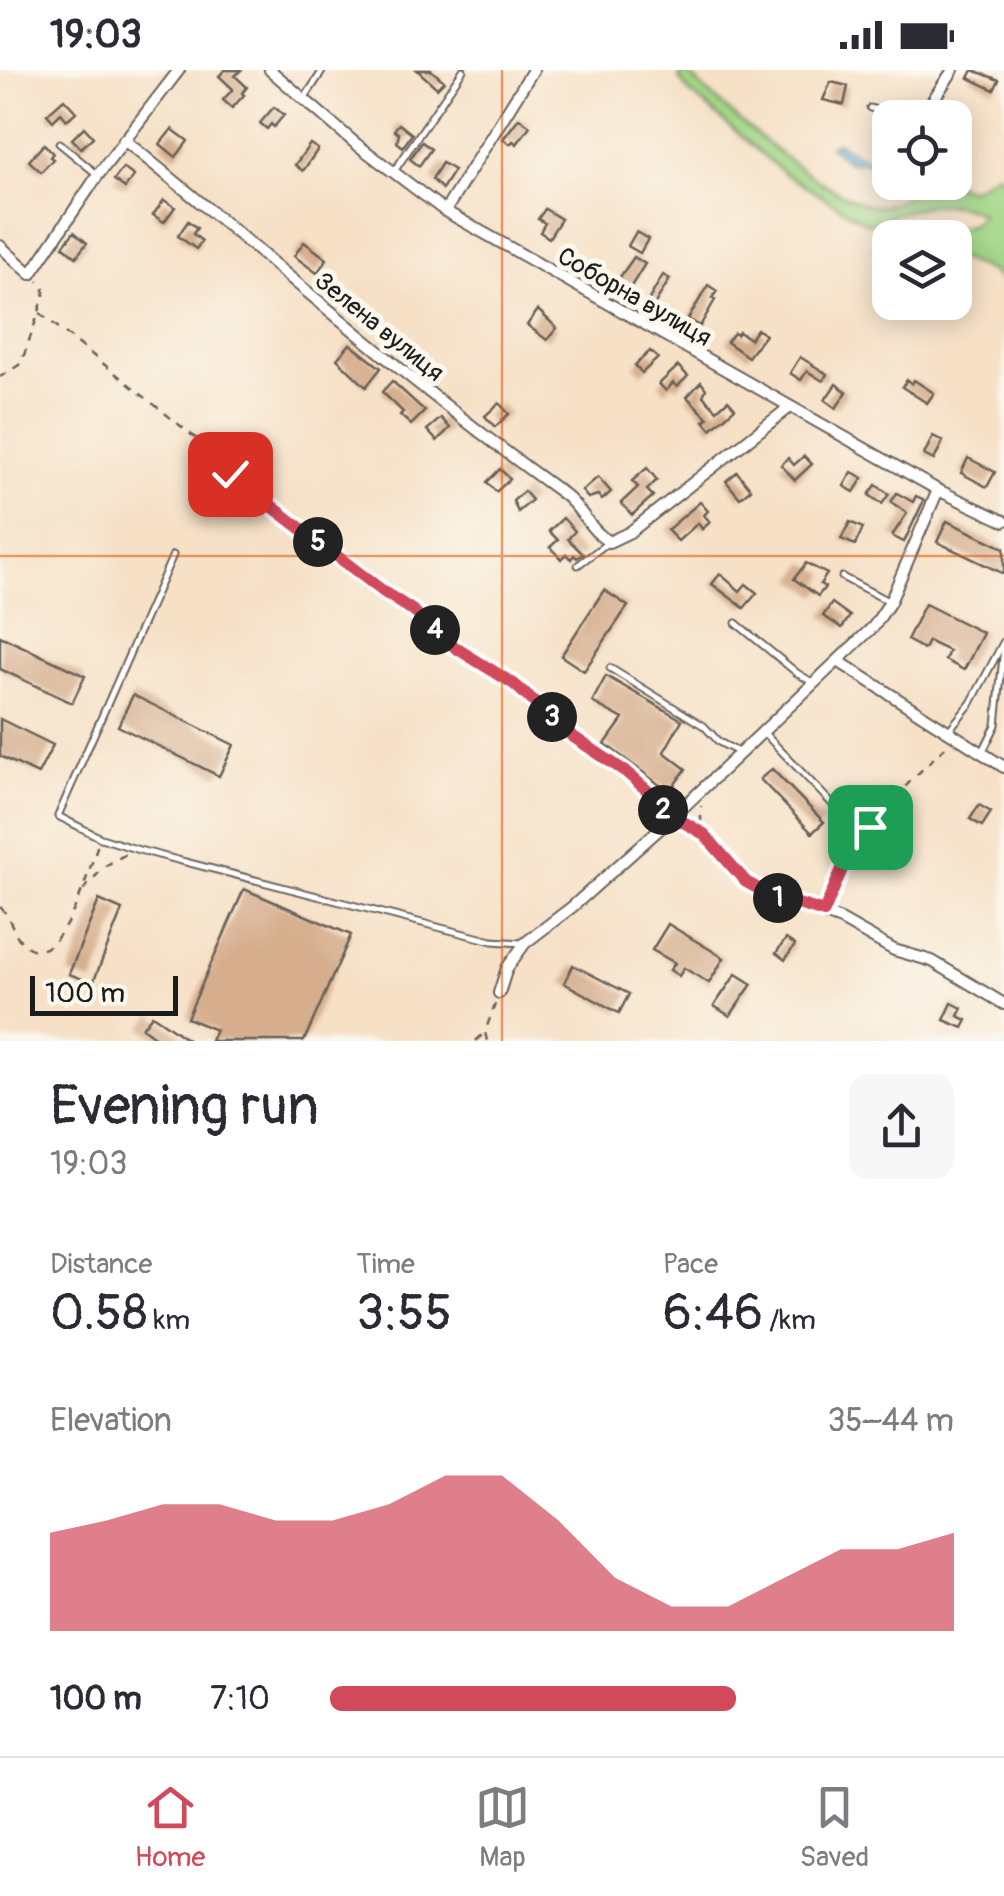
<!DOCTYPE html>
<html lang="en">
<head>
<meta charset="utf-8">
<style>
	:root { --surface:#fff; --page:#f7f7f7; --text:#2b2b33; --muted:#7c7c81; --line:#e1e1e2; --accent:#d1495b }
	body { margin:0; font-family:Pangolin,sans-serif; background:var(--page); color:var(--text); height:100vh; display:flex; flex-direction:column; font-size:38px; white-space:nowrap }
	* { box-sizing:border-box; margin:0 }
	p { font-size:32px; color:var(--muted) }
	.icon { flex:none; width:55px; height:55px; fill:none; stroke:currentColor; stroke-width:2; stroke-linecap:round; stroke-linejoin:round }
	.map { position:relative; height:971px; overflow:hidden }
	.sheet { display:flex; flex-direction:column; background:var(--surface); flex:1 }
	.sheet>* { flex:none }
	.fabs { position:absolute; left:872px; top:30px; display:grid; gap:20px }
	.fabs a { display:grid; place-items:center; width:100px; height:100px; border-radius:20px; background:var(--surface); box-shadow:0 5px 25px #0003; font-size:50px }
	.scale { position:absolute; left:30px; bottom:25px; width:148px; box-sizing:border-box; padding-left:10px; border:5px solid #1c1c1c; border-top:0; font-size:28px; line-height:35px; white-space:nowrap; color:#1c1c1c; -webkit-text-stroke:8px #fbf7ec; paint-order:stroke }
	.pin { position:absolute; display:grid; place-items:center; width:85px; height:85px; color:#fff; margin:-42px; border-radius:20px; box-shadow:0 5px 15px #0006 }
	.km { position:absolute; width:50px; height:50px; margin:-25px; border-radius:50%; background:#222; color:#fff; font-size:28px; line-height:50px; text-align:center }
	.round { display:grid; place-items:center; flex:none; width:105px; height:105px; border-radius:20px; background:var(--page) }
	.head { display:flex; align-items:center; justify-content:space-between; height:170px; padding:0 50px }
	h1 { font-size:55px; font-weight:600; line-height:75px }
	.stats { display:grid; grid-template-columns:repeat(3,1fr); gap:15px; height:170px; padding:10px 50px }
	.stats div { display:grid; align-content:center }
	.stats b { font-size:50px; font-weight:600 }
	.stats small { font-size:28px; font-weight:400 }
	.stats p { font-size:28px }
	.chart { height:280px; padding:20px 50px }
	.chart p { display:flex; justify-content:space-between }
	.chart svg { width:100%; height:180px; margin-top:10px; fill:var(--accent); opacity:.7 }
	ul { padding:0 50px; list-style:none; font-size:32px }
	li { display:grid; grid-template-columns:160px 120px 1fr; align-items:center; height:75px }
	li i { height:25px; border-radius:12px; background:var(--accent) }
	.status { display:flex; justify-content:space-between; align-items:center; height:70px; padding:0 50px; background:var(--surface); direction:ltr }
	.status svg { height:28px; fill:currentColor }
	.tab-bar { display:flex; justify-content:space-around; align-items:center; height:140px; border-top:2px solid var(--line); background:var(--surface); font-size:28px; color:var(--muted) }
	.tab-bar a { display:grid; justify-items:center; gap:5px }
	.tab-bar .active { color:var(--accent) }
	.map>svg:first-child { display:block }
	.green { fill:#a0d585; stroke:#5e7850; stroke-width:2.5 }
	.water { fill:#5faad7; stroke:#3e637a; stroke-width:2.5 }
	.building { fill:#d6ae8d }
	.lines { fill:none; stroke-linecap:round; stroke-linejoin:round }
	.service-casing { stroke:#686158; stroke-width:9 }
	.minor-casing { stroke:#686158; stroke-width:14 }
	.path { stroke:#686158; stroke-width:2.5; stroke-dasharray:8 8; stroke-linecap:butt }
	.service { stroke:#fff; stroke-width:5 }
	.minor { stroke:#fff; stroke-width:10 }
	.route-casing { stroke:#fff; stroke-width:20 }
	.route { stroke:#d1495b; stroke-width:12 }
	.grid { fill:none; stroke:#de560d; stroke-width:2.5; stroke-opacity:0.55 }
	.labels { text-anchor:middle; stroke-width:10; stroke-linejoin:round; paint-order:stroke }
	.street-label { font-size:25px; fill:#1c1c1c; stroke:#fbf7ec }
</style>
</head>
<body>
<div class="status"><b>19:03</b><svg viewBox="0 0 49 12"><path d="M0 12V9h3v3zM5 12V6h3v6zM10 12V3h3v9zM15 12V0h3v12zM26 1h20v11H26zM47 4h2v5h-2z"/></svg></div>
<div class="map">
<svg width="1004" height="971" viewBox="0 0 1004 971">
	<rect width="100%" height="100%" fill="#fbf7ec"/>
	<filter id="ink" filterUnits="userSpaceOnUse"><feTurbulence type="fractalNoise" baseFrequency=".01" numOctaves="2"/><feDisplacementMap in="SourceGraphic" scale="20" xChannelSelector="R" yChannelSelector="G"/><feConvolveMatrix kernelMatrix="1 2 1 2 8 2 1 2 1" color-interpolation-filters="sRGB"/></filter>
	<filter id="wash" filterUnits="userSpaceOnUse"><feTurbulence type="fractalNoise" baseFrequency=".0048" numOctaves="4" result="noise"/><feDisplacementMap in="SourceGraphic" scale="40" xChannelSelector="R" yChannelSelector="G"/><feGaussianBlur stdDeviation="2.25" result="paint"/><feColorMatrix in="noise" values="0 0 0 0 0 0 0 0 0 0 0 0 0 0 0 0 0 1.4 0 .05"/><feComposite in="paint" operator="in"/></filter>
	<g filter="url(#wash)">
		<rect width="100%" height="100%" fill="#f6e0c6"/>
		<path class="green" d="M685,0C720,36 830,134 878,136C898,137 915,115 933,112C946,110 958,116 971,119L997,103L1004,112V213L991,201L955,187L952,160L973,154L981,144C945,123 905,141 868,154L785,104L688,21L679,8Z"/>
		<polygon class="water" points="837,72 867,90 879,88 890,91 890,104 879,104 868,92 848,92 830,76"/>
		<g id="blocks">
			<g class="building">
				<polygon points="225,0 241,0 235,6 247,17 242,23 244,25 232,38 223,30 233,19 219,6"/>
				<polygon points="417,0 431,0 444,11 437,18"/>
				<polygon points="973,0 999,10 994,20 969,8"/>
				<polygon points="831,12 848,16 844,35 823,30"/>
				<polygon points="64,29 76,42 67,50 61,43 53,51 47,44"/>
				<polygon points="274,37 284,45 274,57 271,54 267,59 260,53"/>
				<polygon points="519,48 530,56 517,74 513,71 510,74 503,69"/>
				<polygon points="399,54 412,64 403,77 397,72 399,64 394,60"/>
				<polygon points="84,57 93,67 81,78 72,69"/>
				<polygon points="172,59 188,71 176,87 160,74"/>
				<polygon points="422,72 431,79 419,96 410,89"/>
				<polygon points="44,74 53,83 50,87 53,89 41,102 29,91"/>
				<polygon points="310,74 318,79 303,101 295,95"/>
				<polygon points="442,93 454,100 442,119 432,109"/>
				<polygon points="123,98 134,106 125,118 114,110"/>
				<polygon points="164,130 175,137 164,152 153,145"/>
				<polygon points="545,139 561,149 549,168 540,162 545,153 538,149"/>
				<polygon points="188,151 197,158 193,164 202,171 196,179 178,166"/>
				<polygon points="74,162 87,173 76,187 63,176"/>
				<polygon points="636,162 648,169 640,183 628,176"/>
				<polygon points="304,172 327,189 317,203 294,186"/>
				<polygon points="634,187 645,194 630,218 618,210"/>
				<polygon points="663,205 670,209 654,235 648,231"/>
				<polygon points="708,215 717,221 712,228 715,230 700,256 688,249"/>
				<polygon points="538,240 557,258 547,270 527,255"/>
				<polygon points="757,259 765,265 748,287 727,272 734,263 737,265 739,262 750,269"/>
				<polygon points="350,274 381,298 366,317 337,289"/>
				<polygon points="650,281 658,288 642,303 635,295"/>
				<polygon points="800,287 827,304 823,311 807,301 801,310 790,303"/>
				<polygon points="678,296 688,306 677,317 673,313 666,321 659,314"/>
				<polygon points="907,310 912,314 914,310 934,323 927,333 902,317"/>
				<polygon points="392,311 425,341 411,355 400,345 403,342 382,322"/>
				<polygon points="701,312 706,319 703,326 717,340 728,330 735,338 711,359 704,351 708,348 687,327"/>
				<polygon points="836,314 847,322 836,338 825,330"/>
				<polygon points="499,333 509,344 495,357 485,346"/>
				<polygon points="441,348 450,358 437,371 427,360"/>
				<polygon points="933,366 943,371 934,390 924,385"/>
				<polygon points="804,386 812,394 795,410 781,395 788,388 794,395"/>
				<polygon points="968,388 995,402 987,417 961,403"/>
				<polygon points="647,398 657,410 647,420 653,426 632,445 621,433 638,417 632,411"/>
				<polygon points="500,399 510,409 496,422 487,412"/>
				<polygon points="737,402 751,419 740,428 726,411"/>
				<polygon points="852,402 863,408 854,422 844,416"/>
				<polygon points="598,407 611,422 602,430 598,425 588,428 582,421"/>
				<polygon points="876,415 889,424 882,434 869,425"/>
				<polygon points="524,421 532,430 518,442 513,431"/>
				<polygon points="897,423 913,432 916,426 924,430 904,472 892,466 907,443 891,432"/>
				<polygon points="700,432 708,441 704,445 710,452 702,459 698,453 678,471 667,460"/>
				<polygon points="563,448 575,461 568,469 583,484 577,488 574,485 571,489 566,484 561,489 550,477 558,470 549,461"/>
				<polygon points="947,451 1004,478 1004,504 937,472"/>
				<polygon points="850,452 863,458 855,475 841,469"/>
				<polygon points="806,493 827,504 820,514 825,517 818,526 794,509"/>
				<polygon points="720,504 740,521 746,514 757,523 744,538 712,514"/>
				<polygon points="604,520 628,536 584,601 561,586"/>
				<polygon points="832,533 850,546 842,558 823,546"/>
				<polygon points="925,534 983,563 964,600 945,590 949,581 928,571 924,579 907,570"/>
				<polygon points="0,566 85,606 72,633 0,599"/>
				<polygon points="606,606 682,650 664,682 686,699 669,722 605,674 623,649 592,632"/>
				<polygon points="133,625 234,675 219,706 118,656"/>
				<polygon points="0,649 53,675 38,704 0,686"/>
				<polygon points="772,699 824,752 812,763 760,709"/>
				<polygon points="979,735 991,742 982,756 970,749"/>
				<polygon points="244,819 351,865 304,971 211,971 216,960 187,948"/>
				<polygon points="99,830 122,840 93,913 69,904"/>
				<polygon points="668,854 724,888 709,913 684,898 679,906 670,900 675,893 652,880"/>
				<polygon points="786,869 795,875 785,890 776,883"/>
				<polygon points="573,895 629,924 619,943 564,913"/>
				<polygon points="736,904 752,914 730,946 714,936"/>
				<polygon points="952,933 962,938 958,946 967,950 963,958 944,950"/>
				<polygon points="152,945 164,953 189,971 160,971 142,958"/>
			</g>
		</g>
	</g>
	<g filter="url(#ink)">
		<use href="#blocks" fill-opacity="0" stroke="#686158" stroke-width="2.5"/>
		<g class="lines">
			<g class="service-casing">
				<g id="service">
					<polyline points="304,29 323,0"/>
					<polyline points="870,38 906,48"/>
					<polyline points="59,73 98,105"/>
					<polyline points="395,100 463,0"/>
					<polyline points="173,485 58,746 101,768 139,780 492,871 522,873"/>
					<polyline points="578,495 606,474"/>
					<polyline points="842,507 888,531"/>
					<polyline points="736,553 797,603 812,612"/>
					<polyline points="610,598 704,656 719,672 740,683"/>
					<polyline points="949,660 971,633 1004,571"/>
					<polyline points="764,663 838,740"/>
					<polyline points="983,681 996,655 1004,577"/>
				</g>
			</g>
			<g class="minor-casing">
				<g id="minor">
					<polyline points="270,0 355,73 445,141 938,420 1004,451"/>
					<polyline points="921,48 953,0"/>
					<path d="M124,70C270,187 409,314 562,423C581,436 588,459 609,472L630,462L790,337"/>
					<polyline points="445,141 533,0"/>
					<polyline points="0,176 31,204 98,105 179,0"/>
					<polyline points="838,591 1004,697"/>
					<polyline points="674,746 704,764 740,806 756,819 841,850 894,880 932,891 1004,934"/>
					<polyline points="499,923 507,898 525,873 572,837 674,746 874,556 890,532 938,420"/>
				</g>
			</g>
			<g class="path">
				<polyline points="40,243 207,377 230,404 384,522 412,540 456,579 515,614 572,665 626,702 664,741"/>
				<polyline points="0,307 19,295 23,288 44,227 44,219 38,211"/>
				<polyline points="701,753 701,736"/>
				<polyline points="83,820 105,796 126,784"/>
				<path d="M827,836C850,771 899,720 950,673"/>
				<path d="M0,837C12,847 12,865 25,875C61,904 90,796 98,774"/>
				<polyline points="476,971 485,962"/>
				<polyline points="487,971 485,962 495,934"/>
			</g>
			<use href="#service" class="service"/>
			<use href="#minor" class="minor"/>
		</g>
	</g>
	<g class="lines" filter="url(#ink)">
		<g class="route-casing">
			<polyline id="route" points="230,404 384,522 412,540 456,578 514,614 572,666 626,702 649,722 661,739 704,764 746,812 772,826 824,842 842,799 870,757"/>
		</g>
		<use href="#route" class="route"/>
	</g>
	<path class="grid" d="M502,0V971M0,486H1004"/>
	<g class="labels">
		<g class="street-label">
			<text transform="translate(635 226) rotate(30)" y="9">Соборна вулиця</text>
			<text transform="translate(380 256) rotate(39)" y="9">Зелена вулиця</text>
		</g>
	</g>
</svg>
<div class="fabs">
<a><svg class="icon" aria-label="locate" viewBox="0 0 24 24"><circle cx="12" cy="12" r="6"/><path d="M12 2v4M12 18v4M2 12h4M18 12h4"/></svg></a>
<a><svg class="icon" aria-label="layers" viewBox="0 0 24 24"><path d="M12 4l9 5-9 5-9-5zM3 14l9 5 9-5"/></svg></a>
</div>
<div class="scale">100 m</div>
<div class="pin" style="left:870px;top:757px;background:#1e9e55"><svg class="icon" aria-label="arrive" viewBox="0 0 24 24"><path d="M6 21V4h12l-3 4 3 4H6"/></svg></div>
<div class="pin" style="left:230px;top:404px;background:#d93025"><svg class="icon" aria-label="check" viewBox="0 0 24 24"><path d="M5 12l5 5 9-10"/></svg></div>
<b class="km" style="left:778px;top:828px">1</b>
<b class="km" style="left:663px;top:740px">2</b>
<b class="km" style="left:552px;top:647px">3</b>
<b class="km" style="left:435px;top:560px">4</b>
<b class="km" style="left:318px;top:472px">5</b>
</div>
<section class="sheet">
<div class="head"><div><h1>Evening run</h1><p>19:03</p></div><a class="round"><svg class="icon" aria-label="share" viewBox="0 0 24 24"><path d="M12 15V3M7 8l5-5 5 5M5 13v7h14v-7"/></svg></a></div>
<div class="stats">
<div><p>Distance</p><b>0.58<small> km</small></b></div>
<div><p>Time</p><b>3:55</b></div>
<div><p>Pace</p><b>6:46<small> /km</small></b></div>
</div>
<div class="chart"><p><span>Elevation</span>35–44 m</p>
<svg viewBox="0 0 160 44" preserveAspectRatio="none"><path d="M0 44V20L10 17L20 13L30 13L40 17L50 17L60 13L70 6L80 6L90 17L100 31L110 38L120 38L130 31L140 24L150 24L160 20V44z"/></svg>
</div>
<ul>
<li><b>100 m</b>7:10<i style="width:65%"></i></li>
</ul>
</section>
<nav class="tab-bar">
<a class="active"><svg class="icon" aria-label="home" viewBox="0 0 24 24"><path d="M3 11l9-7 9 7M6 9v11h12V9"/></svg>Home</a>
<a><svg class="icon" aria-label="map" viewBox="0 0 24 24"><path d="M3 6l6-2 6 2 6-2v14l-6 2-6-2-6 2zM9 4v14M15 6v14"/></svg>Map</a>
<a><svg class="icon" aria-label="saved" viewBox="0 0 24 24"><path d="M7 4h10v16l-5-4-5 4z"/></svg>Saved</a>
</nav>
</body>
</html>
